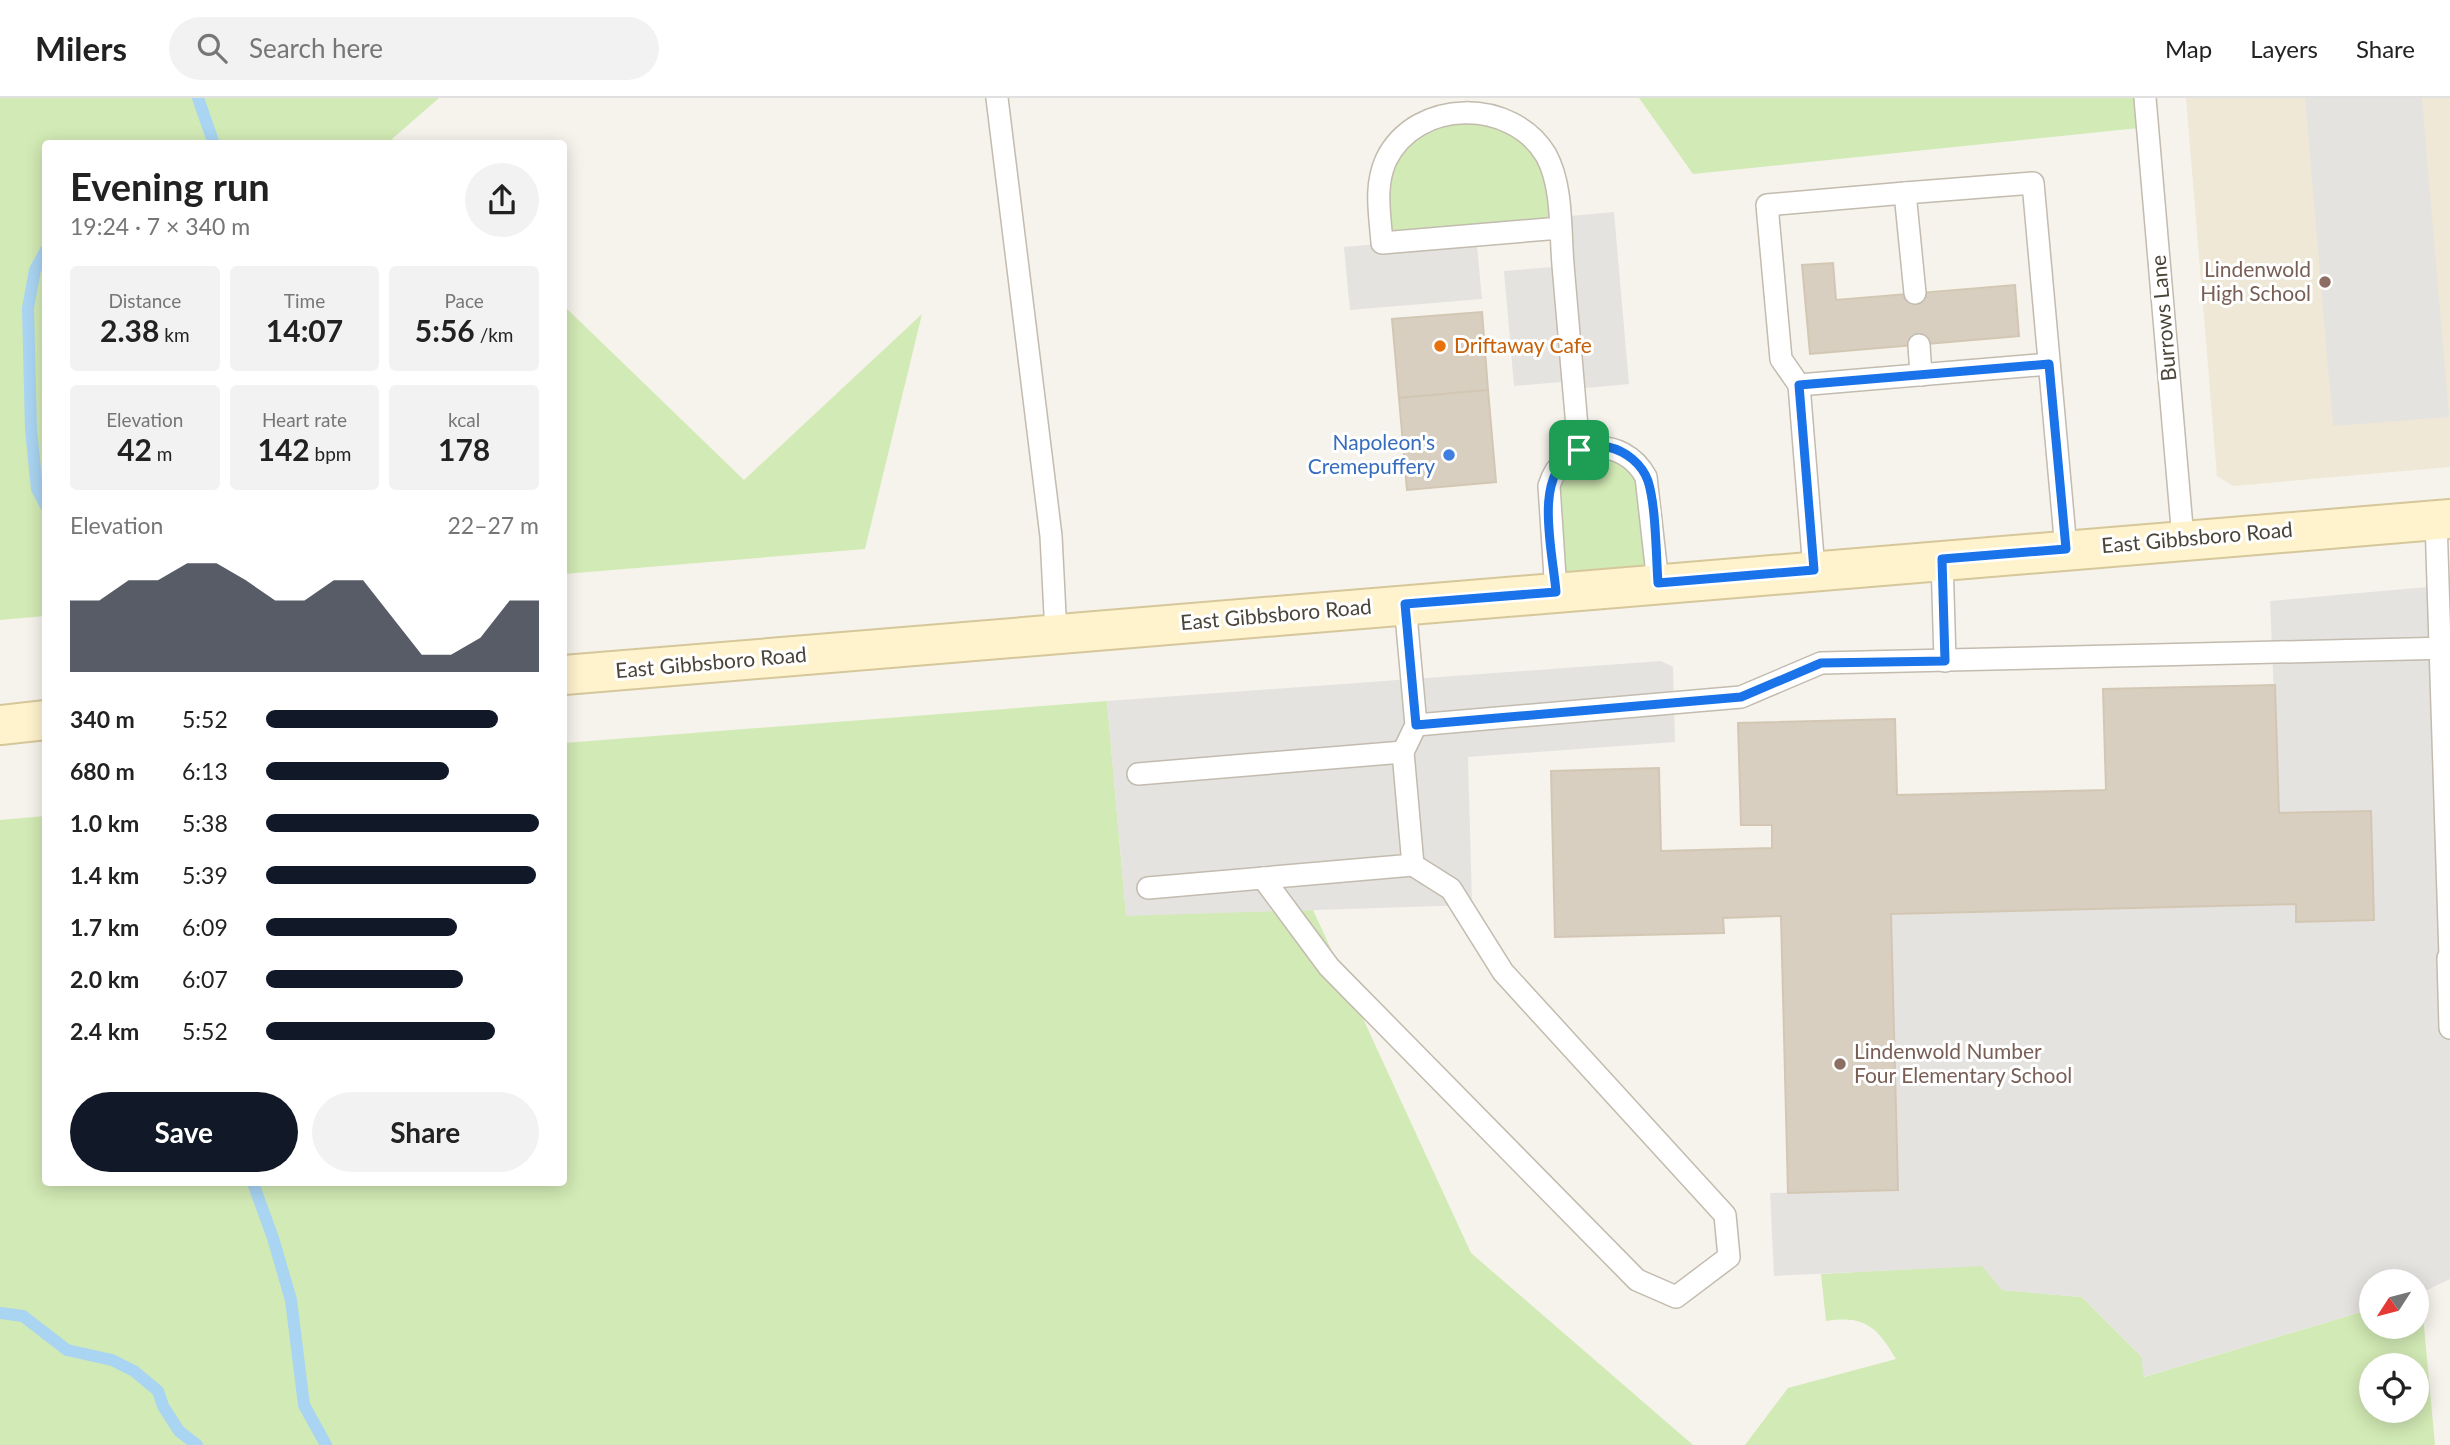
<!DOCTYPE html>
<html lang="en">
<head>
<meta charset="utf-8">
<style>
	:root { --surface:#fff; --page:#f2f2f2; --text:#222; --muted:#767676; --line:#e0e0e0; --accent:#111827 }
	body { margin:0; font-family:Lato,sans-serif; background:var(--page); color:var(--text); height:100vh; display:flex; flex-direction:column; font-size:26px; white-space:nowrap }
	* { box-sizing:border-box; margin:0 }
	p { font-size:23px; color:var(--muted) }
	.icon { flex:none; width:38px; height:38px; fill:none; stroke:currentColor; stroke-width:2; stroke-linecap:round; stroke-linejoin:round }
	.map { position:relative; flex:1; overflow:hidden }
	.details { position:absolute; left:42px; top:42px; width:525px; height:1046px; display:flex; flex-direction:column; background:var(--surface); border-radius:7px; box-shadow:0 4px 18px #0003 }
	.details>* { flex:none }
	.needle { width:46px; rotate:234deg }
	.fabs { position:absolute; left:2359px; top:1171px; display:grid; gap:14px }
	.fabs a { display:grid; place-items:center; width:70px; height:70px; border-radius:50%; background:var(--surface); box-shadow:0 4px 18px #0003; font-size:35px }
	.pin { position:absolute; display:grid; place-items:center; width:60px; height:60px; color:#fff; margin:-30px; border-radius:14px; box-shadow:0 4px 10px #0006 }
	.round { display:grid; place-items:center; flex:none; width:74px; height:74px; border-radius:37px; background:var(--page) }
	.overview { display:flex; align-items:center; justify-content:space-between; height:119px; padding:0 28px }
	h1 { font-size:38px; font-weight:700; line-height:52px }
	.figures { display:grid; grid-template-columns:repeat(3,1fr); gap:10px; height:119px; padding:7px 28px }
	.figures div { display:grid; align-content:center; border-radius:7px; background:var(--page); text-align:center }
	.figures b { font-size:30px; font-weight:700 }
	.figures small { font-size:19px; font-weight:400 }
	.figures p { font-size:19px }
	.chart { height:196px; padding:14px 28px }
	.chart p { display:flex; justify-content:space-between }
	.chart svg { width:100%; height:126px; margin-top:7px; fill:var(--accent); opacity:.7 }
	.button { display:flex; gap:14px; margin-top:auto; padding:14px 28px }
	.button a { flex:1; height:80px; border-radius:42px; background:var(--accent); color:#fff; font-size:28px; font-weight:700; line-height:80px; text-align:center }
	.button a+a { background:var(--page); color:var(--text) }
	ul { padding:0 28px; list-style:none; font-size:23px }
	li { display:grid; grid-template-columns:112px 84px 1fr; align-items:center; height:52px }
	li i { height:18px; border-radius:9px; background:var(--accent) }
	header { display:flex; align-items:center; gap:42px; box-sizing:border-box; height:98px; padding:0 35px; background:var(--surface); border-bottom:2px solid var(--line) }
	header strong { font-size:33px }
	nav { display:flex; gap:38px; margin-inline-start:auto; font-size:24px }
	.search { width:490px; height:63px; background:var(--page); display:flex; align-items:center; gap:18px; box-sizing:border-box; padding:0 24px; border-radius:38px; color:var(--muted); font-size:26px }
	.map>svg:first-child { display:block }
	.education { fill:#efe8d6 }
	.green { fill:#d2eab5; fill-rule:evenodd }
	.parking { fill:#e5e3e0 }
	.lines { fill:none; stroke-linecap:round; stroke-linejoin:round }
	.stream { stroke:#a9d4f2; stroke-width:12 }
	.building { fill:#d8cfc1; stroke:#d3c7b4; stroke-width:2 }
	.service-casing { stroke:#c2bbae; stroke-width:24 }
	.secondary-casing { stroke:#d6c79b; stroke-width:42 }
	.service { stroke:#fff; stroke-width:21 }
	.secondary { stroke:#fff3cd; stroke-width:38 }
	.route-casing { stroke:#fff; stroke-width:14 }
	.route { stroke:#1a73e8; stroke-width:9 }
	.education-dot { fill:#8d6e63; stroke:#fff; stroke-width:2.5 }
	.food-dot { fill:#e8710a; stroke:#fff; stroke-width:2.5 }
	.shop-dot { fill:#3f7fe0; stroke:#fff; stroke-width:2.5 }
	.labels { text-anchor:middle; stroke-width:6; stroke-linejoin:round; paint-order:stroke }
	.education-label { font-size:21px; fill:#785e54; stroke:#fff; text-anchor:end }
	.street-label { font-size:21px; fill:#4b4439; stroke:#fff }
	.food-label { font-size:21px; fill:#c56008; stroke:#fff; text-anchor:start }
	.shop-label { font-size:21px; fill:#366cbe; stroke:#fff; text-anchor:end }
</style>
</head>
<body>
<header>
<strong>Milers</strong>
<div class="search"><svg class="icon" aria-label="search" viewBox="0 0 24 24"><circle cx="10" cy="10" r="6"/><path d="M15 15l6 6"/></svg>Search here</div>
<nav><a>Map</a><a>Layers</a><a>Share</a></nav>
</header>
<div class="map">
<svg width="2450" height="1347" viewBox="0 0 2450 1347">
	<rect width="100%" height="100%" fill="#f6f3ec"/>
	<polygon class="education" points="2186,0 2450,0 2450,369 2233,388 2217,378"/>
	<g class="green">
		<polygon points="0,0 439,0 392,41 396,45 46,46 45,518 0,522"/>
		<polygon points="1639,0 2137,0 2139,30 1693,76"/>
		<polygon points="1441,15 1535,42 1560,130 1382,145 1386,62"/>
		<polygon points="564,208 744,382 922,216 865,451 564,476"/>
		<polygon points="1570,357 1634,362 1658,485 1556,494 1548,398"/>
		<polygon points="1107,603 1126,817 1313,812 1471,1155 1693,1347 0,1347 0,722 45,718 46,1085 564,1085 564,645"/>
		<path d="M1982,1167L2002,1192L2082,1199L2142,1259L2144,1279L2371,1211V1228H2417V1197L2421,1196L2435,1347H1745L1788,1290L1896,1261C1877,1229 1865,1217 1826,1223L1821,1176ZM2371,1267H2417V1312H2371Z"/>
	</g>
	<g class="parking">
		<polygon points="2305,0 2422,0 2449,319 2333,328"/>
		<polygon points="1614,114 1629,286 1574,291 1573,283 1514,288 1504,173 1563,168 1558,119"/>
		<polygon points="1476,137 1482,201 1350,212 1344,149"/>
		<polygon points="2450,487 2450,1181 2417,1197 2417,1183 2371,1183 2371,1211 2143,1279 2142,1259 2082,1199 2002,1192 1982,1168 1774,1178 1770,1095 1898,1092 1891,816 2296,806 2296,823 2374,822 2279,715 2270,503"/>
		<polygon points="1661,563 1673,569 1675,644 1468,659 1472,807 1126,818 1107,603"/>
	</g>
	<g class="lines">
		<g class="stream">
			<polyline points="198,0 214,46"/>
			<polyline points="46,152 35,172 28,210 31,331 37,391 46,408"/>
			<polyline points="253,1085 273,1140 291,1202 304,1307 326,1347"/>
			<polyline points="0,1215 23,1218 67,1252 112,1262 134,1273 158,1293 163,1308 179,1333 197,1347"/>
		</g>
	</g>
	<g class="building">
		<polygon points="1833,165 1836,202 2015,187 2019,238 1810,256 1802,167"/>
		<polygon points="1482,214 1488,292 1399,300 1392,221"/>
		<polygon points="1488,292 1496,384 1407,392 1399,300"/>
		<polygon points="2275,587 2279,715 2371,713 2374,822 2296,824 2296,806 1891,816 1898,1092 1788,1095 1781,818 1723,820 1724,835 1555,839 1551,673 1659,670 1661,753 1772,750 1772,727 1741,727 1738,625 1895,621 1897,697 2106,692 2103,591"/>
	</g>
	<g class="lines">
		<g class="service-casing">
			<g id="service">
				<polyline points="997,0 1051,438 1056,536"/>
				<polyline points="2145,0 2183,441"/>
				<path d="M1560,130L1382,145C1380,116 1374,89 1386,62C1416,0 1512,0 1546,57C1563,88 1560,132 1563,167C1568,229 1574,290 1579,352"/>
				<polyline points="1915,195 1905,95 2033,85 2066,451"/>
				<polyline points="1919,247 1921,277"/>
				<polyline points="1799,287 1781,261 1767,107 1905,95"/>
				<polyline points="2436,422 2450,859"/>
				<polyline points="1942,461 1945,563"/>
				<polyline points="1814,472 1799,287 2049,266"/>
				<path d="M1556,494L1549,388C1563,341 1623,336 1646,379L1658,485"/>
				<polyline points="1416,627 1741,599 1821,565 2450,550"/>
				<polyline points="1138,676 1403,654"/>
				<polyline points="1263,780 1329,869 1637,1182 1676,1199 1729,1159 1725,1117 1503,874 1451,791 1413,767"/>
				<polyline points="1148,790 1413,767 1403,654 1416,627 1405,506"/>
				<polyline points="2448,860 2450,930"/>
			</g>
		</g>
		<g class="secondary-casing">
			<g id="secondary">
				<polyline points="564,577 2450,421"/>
				<polyline points="0,627 46,622"/>
			</g>
		</g>
		<use href="#service" class="service"/>
		<use href="#secondary" class="secondary"/>
	</g>
	<g class="lines">
		<g class="route-casing">
			<path id="route" d="M2049,266L2066,451L1942,461L1945,563L1821,565L1741,599L1416,627L1405,506L1556,494C1553,454 1533,381 1572,356C1583,350 1595,347 1608,349C1626,353 1642,366 1648,383C1656,408 1656,457 1658,485L1814,472L1799,287Z"/>
		</g>
		<use href="#route" class="route"/>
	</g>
	<g class="education-dot">
		<circle cx="2325" cy="184" r="7"/>
		<circle cx="1840" cy="966" r="7"/>
	</g>
	<circle class="food-dot" cx="1440" cy="248" r="7"/>
	<circle class="shop-dot" cx="1449" cy="357" r="7"/>
	<g class="labels">
		<g class="education-label">
			<text x="2311" y="179">Lindenwold<tspan x="2311" dy="24">High School</tspan></text>
			<text x="1854" y="961" text-anchor="start">Lindenwold Number<tspan x="1854" dy="24">Four Elementary School</tspan></text>
		</g>
		<g class="street-label">
			<text transform="translate(2164 220) rotate(-95)" y="7">Burrows Lane</text>
			<text transform="translate(2197 440) rotate(-5)" y="7">East Gibbsboro Road</text>
			<text transform="translate(1276 517) rotate(-5)" y="7">East Gibbsboro Road</text>
			<text transform="translate(711 565) rotate(-5)" y="7">East Gibbsboro Road</text>
		</g>
		<g class="food-label">
			<text x="1454" y="255">Driftaway Cafe</text>
		</g>
		<g class="shop-label">
			<text x="1435" y="352">Napoleon's<tspan x="1435" dy="24">Cremepuffery</tspan></text>
		</g>
	</g>
</svg>
<div class="fabs">
<a><svg class="needle" viewBox="-14 -14 28 28"><path d="M0-13l5 13h-10z" fill="#e53935"/><path d="M0 13l5-13h-10z" fill="#767676"/></svg></a>
<a><svg class="icon" aria-label="locate" viewBox="0 0 24 24"><circle cx="12" cy="12" r="6"/><path d="M12 2v4M12 18v4M2 12h4M18 12h4"/></svg></a>
</div>
<div class="pin" style="left:1579px;top:352px;background:#1e9e55"><svg class="icon" aria-label="arrive" viewBox="0 0 24 24"><path d="M6 21V4h12l-3 4 3 4H6"/></svg></div>
<section class="details">
<div class="overview"><div><h1>Evening run</h1><p>19:24 · 7 × 340 m</p></div><a class="round"><svg class="icon" aria-label="share" viewBox="0 0 24 24"><path d="M12 15V3M7 8l5-5 5 5M5 13v7h14v-7"/></svg></a></div>
<div class="figures">
<div><p>Distance</p><b>2.38<small> km</small></b></div>
<div><p>Time</p><b>14:07</b></div>
<div><p>Pace</p><b>5:56<small> /km</small></b></div>
</div>
<div class="figures">
<div><p>Elevation</p><b>42<small> m</small></b></div>
<div><p>Heart rate</p><b>142<small> bpm</small></b></div>
<div><p>kcal</p><b>178</b></div>
</div>
<div class="chart"><p><span>Elevation</span>22–27 m</p>
<svg viewBox="0 0 160 44" preserveAspectRatio="none"><path d="M0 44V19L10 19L20 12L30 12L40 6L50 6L60 12L70 19L80 19L90 12L100 12L110 25L120 38L130 38L140 32L150 19L160 19V44z"/></svg>
</div>
<ul>
<li><b>340 m</b>5:52<i style="width:85%"></i></li>
<li><b>680 m</b>6:13<i style="width:67%"></i></li>
<li><b>1.0 km</b>5:38<i style="width:100%"></i></li>
<li><b>1.4 km</b>5:39<i style="width:99%"></i></li>
<li><b>1.7 km</b>6:09<i style="width:70%"></i></li>
<li><b>2.0 km</b>6:07<i style="width:72%"></i></li>
<li><b>2.4 km</b>5:52<i style="width:84%"></i></li>
</ul>
<div class="button"><a>Save</a><a>Share</a></div>
</section>
</div>
</body>
</html>
